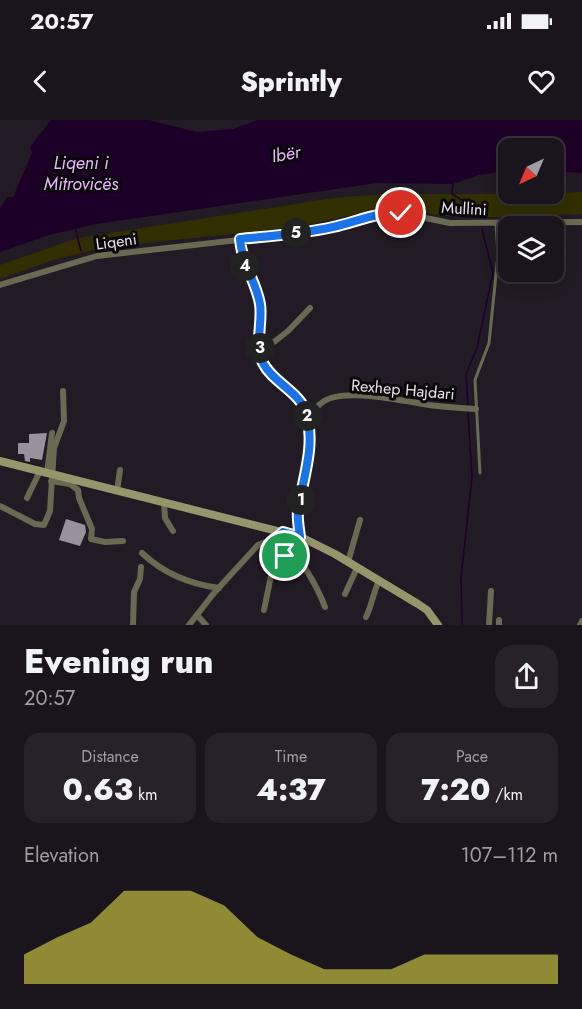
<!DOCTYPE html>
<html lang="en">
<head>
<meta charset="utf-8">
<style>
	:root { --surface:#1a141c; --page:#272129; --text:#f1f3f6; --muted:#9f9ea3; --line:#38333b; --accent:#c3bd3f }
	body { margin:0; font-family:Jost,sans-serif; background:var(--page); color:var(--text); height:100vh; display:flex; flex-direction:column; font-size:22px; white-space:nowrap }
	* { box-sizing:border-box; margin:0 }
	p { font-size:20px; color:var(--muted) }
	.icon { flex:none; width:33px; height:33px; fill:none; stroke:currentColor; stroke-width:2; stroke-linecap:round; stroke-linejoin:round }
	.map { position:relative; height:505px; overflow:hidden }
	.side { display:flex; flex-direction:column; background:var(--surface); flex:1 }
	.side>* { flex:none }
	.needle { width:39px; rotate:224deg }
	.controls { position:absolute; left:498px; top:18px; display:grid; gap:12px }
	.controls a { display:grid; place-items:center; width:66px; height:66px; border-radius:12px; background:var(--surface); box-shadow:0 3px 15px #0003,0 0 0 2px var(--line); font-size:30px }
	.pin { position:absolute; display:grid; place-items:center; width:51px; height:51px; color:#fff; margin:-26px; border:3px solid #fff; border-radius:50%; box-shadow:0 2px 6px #0007 }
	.km { position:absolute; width:30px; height:30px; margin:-15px; border-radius:50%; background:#222; color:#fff; font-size:16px; line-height:30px; text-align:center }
	.round { display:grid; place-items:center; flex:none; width:63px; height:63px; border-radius:18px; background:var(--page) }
	.headline { display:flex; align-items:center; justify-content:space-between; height:102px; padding:0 24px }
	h1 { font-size:33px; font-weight:800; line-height:45px }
	.stats { display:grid; grid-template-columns:repeat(3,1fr); gap:9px; height:102px; padding:6px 24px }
	.stats div { display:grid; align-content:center; border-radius:15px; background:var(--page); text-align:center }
	.stats b { font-size:30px; font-weight:800 }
	.stats small { font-size:16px; font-weight:400 }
	.stats p { font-size:16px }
	.chart { height:168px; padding:12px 24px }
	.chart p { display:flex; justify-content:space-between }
	.chart svg { width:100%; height:108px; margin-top:6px; fill:var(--accent); opacity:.7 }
	.status { display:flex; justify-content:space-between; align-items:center; height:42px; padding:0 30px; background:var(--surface); direction:ltr }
	.status svg { height:16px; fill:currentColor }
	header { display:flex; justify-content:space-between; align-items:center; height:78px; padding:0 24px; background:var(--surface); font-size:27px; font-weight:800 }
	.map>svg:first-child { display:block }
	.green { fill:#312f00 }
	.water { fill:#1d0027 }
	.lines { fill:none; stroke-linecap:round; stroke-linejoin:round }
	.stream { stroke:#1d0027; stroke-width:1.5 }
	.building { fill:#9a919e }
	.lane { stroke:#6a6951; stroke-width:3 }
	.street { stroke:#6a6951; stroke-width:6 }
	.secondary { stroke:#96956c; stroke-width:8 }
	.route-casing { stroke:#fff; stroke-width:12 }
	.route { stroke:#1a73e8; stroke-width:8 }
	.labels { text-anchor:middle; stroke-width:6; stroke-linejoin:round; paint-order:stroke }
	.street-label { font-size:16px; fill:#e9e4eb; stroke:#0a070b }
	.water-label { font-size:18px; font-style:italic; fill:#e9b5fe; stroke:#0a070b }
</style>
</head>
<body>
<div class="status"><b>20:57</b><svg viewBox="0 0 49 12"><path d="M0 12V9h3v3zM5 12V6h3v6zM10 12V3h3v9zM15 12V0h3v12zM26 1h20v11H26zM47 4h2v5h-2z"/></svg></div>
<header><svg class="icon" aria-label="back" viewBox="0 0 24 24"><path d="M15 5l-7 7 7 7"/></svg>Sprintly<svg class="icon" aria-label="heart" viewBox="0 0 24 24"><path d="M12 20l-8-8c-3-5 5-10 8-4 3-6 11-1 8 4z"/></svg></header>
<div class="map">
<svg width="582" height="505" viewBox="0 0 582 505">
	<rect width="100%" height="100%" fill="#221b25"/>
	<path class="green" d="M582,72V94C538,96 492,99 448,96C427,95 410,86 389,87L291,108L107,127L56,139L0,159V145L78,118L334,78L384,74H522Z"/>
	<polygon class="water" points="51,0 149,0 197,12 233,9 258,0 582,0 582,53 554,51 554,28 508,28 508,51 479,55 453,64 377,63 96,104 49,115 0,132 0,88 7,77 13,77 32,33 30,27"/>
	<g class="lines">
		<g class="stream">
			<polyline points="453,64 452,74 483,93"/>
			<polyline points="75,108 81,131"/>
			<polyline points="468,286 466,254 477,228 493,153 482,109"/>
			<polyline points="462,505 461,458 472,357 468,291"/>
		</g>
	</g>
	<g class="building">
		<polygon points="47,313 42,340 30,338 30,342 25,341 24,334 18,334 18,323 29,323 29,314"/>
		<polygon points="66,399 85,405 86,412 80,426 59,420"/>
	</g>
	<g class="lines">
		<polyline class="lane" points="480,353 475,260 489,223 498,135 496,103"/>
		<g class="street">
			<path d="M240,119C243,145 256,161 260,184C263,203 254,225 263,243C273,263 301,272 307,295C315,328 303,358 298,390C297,399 299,408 301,417"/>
			<polyline points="0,165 97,136 308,112 336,107 389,92 401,93 450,103 582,102"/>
			<polyline points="261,232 288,211 310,188"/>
			<path d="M310,301C311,291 321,281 331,278C354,270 405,281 429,285C444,287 460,288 476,289"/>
			<polyline points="47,353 52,313"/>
			<polyline points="51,361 70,364 78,370 79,378 92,409 91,419 105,422 123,421"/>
			<polyline points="117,371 120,350"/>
			<polyline points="27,378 40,351"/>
			<polyline points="164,384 165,398 173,411"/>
			<polyline points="0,386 35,404 44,405 50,391 54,328 64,301 63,271"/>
			<path d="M279,421C297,429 318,468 325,487"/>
			<path d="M142,433C164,454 189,464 219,468"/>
			<polyline points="348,442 360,400"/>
			<polyline points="345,474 357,448"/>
			<polyline points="264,490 273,446 275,442 285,436 277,417"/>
			<polyline points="197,495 206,505"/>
			<path d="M366,497C372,485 373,473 379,461"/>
			<polyline points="133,505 134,472 140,459 141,447"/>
			<polyline points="189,505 214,473 258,425 278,417 283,412"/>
			<polyline points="489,505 491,471"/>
			<polyline points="499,505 499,500"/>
			<polyline points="580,505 582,501"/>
		</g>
		<polyline class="secondary" points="0,341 301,417 335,434 418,484 427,490 438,505"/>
	</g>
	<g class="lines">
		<g class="route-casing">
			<path id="route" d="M285,436L277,417L283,412L300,417C299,408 297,399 298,390C303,358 315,328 307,295C301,272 273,263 263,243C254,225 263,203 260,184C256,161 242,145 240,119C271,116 302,114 333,107C356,102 377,92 401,93"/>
		</g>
		<use href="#route" class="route"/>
	</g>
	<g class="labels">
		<g class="street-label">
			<text transform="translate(464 88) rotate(3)" y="6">Mullini</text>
			<text transform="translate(116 121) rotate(-8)" y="6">Liqeni</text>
			<text transform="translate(403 269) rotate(5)" y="6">Rexhep Hajdari</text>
		</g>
		<g class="water-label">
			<text transform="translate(286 34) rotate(-10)" y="6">Ibër</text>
			<text x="81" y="49">Liqeni i<tspan x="81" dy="21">Mitrovicës</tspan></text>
		</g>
	</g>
</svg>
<div class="controls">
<a><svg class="needle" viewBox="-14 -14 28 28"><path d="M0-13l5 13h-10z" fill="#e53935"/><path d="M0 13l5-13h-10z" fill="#9f9ea3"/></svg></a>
<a><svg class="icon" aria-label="layers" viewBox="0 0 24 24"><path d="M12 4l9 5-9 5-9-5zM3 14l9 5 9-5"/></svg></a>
</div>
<div class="pin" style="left:285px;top:436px;background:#1e9e55"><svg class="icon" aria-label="arrive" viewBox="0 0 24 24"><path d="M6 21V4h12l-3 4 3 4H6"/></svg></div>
<div class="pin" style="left:401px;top:93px;background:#d93025"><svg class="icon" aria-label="check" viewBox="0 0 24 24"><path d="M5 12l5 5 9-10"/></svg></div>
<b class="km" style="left:301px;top:380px">1</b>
<b class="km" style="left:307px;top:296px">2</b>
<b class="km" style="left:260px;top:228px">3</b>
<b class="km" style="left:245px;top:146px">4</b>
<b class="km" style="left:296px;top:113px">5</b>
</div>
<section class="side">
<div class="headline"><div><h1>Evening run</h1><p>20:57</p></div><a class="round"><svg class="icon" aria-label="share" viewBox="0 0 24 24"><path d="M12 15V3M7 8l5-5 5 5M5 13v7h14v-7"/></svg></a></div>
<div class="stats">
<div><p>Distance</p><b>0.63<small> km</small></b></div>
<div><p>Time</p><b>4:37</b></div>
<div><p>Pace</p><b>7:20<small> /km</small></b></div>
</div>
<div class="chart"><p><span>Elevation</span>107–112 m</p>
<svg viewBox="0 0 160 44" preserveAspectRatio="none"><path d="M0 44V32L10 25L20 19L30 6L40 6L50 6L60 12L70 25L80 32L90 38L100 38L110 38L120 32L130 32L140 32L150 32L160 32V44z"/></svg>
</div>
</section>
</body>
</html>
